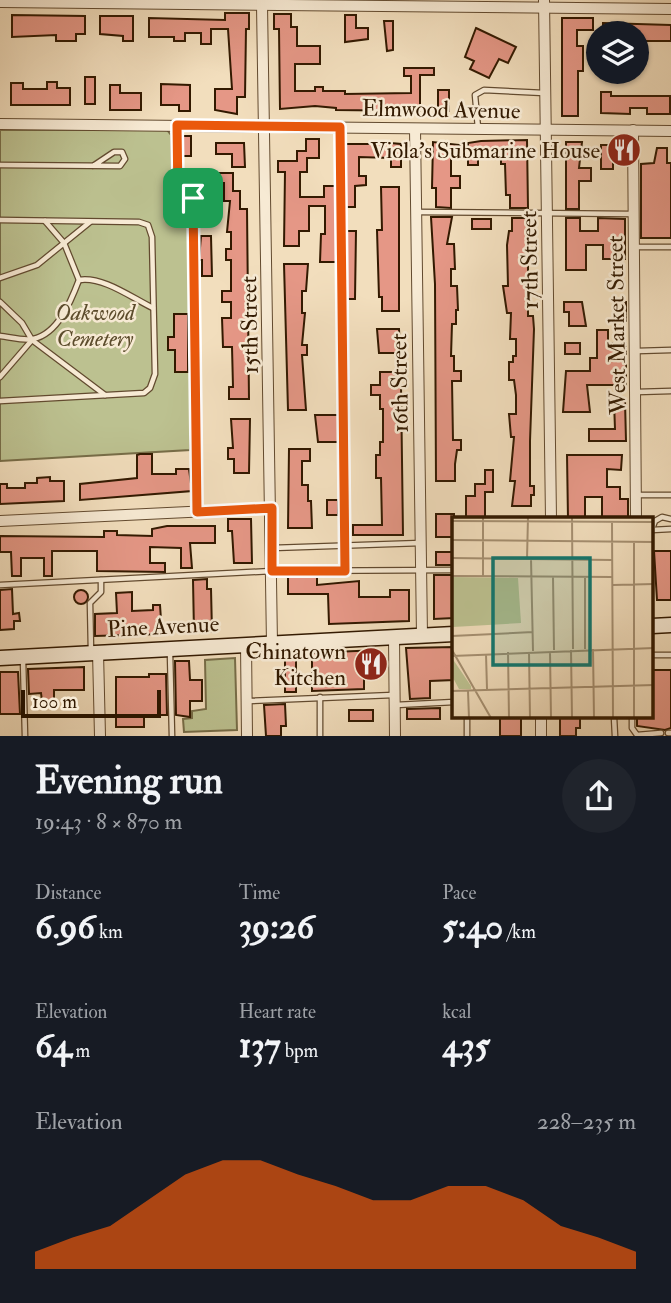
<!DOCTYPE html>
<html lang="en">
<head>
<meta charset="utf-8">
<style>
	:root { --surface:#171b24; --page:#20242c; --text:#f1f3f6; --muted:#9ea1a6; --accent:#ea580c }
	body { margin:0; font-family:"IM FELL Double Pica",serif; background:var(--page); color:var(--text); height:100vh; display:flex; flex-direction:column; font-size:26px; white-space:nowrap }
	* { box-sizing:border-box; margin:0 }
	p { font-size:23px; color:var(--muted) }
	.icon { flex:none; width:38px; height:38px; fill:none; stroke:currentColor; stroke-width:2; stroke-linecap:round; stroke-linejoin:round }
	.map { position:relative; height:736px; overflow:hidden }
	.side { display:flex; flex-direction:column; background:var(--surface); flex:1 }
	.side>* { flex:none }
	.fabs { position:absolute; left:586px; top:21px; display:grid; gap:14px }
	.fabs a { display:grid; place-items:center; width:63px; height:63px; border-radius:50%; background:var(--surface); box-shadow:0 2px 5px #0004; font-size:35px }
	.scale { position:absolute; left:21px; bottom:18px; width:140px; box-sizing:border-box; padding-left:7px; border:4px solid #321900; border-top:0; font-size:19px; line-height:24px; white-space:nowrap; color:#321900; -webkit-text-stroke:5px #f7ead4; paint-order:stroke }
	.pin { position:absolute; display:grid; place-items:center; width:60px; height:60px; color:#fff; margin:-30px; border-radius:14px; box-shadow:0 4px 10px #0006 }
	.round { display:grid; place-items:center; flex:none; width:74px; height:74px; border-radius:37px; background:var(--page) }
	.headline { display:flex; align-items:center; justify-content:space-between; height:119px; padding:0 35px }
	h1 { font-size:38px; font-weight:800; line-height:52px }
	.metrics { display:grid; grid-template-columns:repeat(3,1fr); gap:10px; height:119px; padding:7px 35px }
	.metrics div { display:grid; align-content:center }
	.metrics b { font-size:35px; font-weight:800 }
	.metrics small { font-size:19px; font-weight:400 }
	.metrics p { font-size:19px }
	.chart { height:196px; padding:14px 35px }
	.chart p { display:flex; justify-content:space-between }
	.chart svg { width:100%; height:126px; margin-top:7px; fill:var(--accent); opacity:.7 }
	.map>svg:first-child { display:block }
	.green { fill:#bcc190; stroke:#776d48; stroke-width:2 }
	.building { fill:#e59786; stroke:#321900; stroke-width:2 }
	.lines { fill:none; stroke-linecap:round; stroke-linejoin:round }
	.lane-casing { stroke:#624a2f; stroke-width:7 }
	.street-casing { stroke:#624a2f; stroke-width:12 }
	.secondary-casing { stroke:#321900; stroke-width:17 }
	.lane { stroke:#f7ead4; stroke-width:4.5 }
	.street { stroke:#f7ead4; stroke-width:10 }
	.secondary { stroke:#f7ead4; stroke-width:14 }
	.route-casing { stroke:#fff; stroke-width:14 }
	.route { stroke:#ea580c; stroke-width:9 }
	.labels { text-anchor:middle; stroke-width:5; stroke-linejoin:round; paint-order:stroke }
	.street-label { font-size:23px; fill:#321900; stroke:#f7ead4 }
	.poi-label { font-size:23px; fill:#321900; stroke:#f7ead4; text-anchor:end }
	.park-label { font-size:23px; font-style:italic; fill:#5b4b2b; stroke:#f7ead4 }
	.inset-road { fill:none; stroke:#a58f71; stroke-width:2 }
	.view { fill:#0f766e; fill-opacity:0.15; stroke:#0f766e; stroke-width:3.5 }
	.inset-edge { fill:none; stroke:#321900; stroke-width:3.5 }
</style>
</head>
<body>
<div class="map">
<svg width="671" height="736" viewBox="0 0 671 736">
	<rect width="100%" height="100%" fill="#f2debd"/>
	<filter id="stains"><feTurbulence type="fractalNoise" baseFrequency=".00286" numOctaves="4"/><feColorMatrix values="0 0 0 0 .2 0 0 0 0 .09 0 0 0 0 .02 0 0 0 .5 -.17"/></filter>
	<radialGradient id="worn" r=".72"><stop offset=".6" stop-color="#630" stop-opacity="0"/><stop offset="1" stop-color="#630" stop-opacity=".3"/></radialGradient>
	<g class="green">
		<polygon points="0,130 167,130 171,135 172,201 191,201 190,450 0,461"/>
		<polygon points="235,658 237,730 184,732 183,719 192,718 192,711 206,709 205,660"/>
	</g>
	<g class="building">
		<polygon points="225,13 249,13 249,29 246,29 245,97 237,97 237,114 215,110 215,89 232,89 228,29 211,29 211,44 201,44 201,33 185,33 185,41 174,41 174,37 149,37 149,18 225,20"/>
		<polygon points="274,14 291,14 291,27 297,27 297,46 320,46 320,64 295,64 295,91 315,91 315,87 323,87 323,91 345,91 345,94 411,93 411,76 404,76 404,68 434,68 434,75 420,75 420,111 336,110 336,108 315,106 280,109 279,29 274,29"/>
		<polygon points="12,15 85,16 85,34 76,34 76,41 56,41 56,35 12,37"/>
		<polygon points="345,15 356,15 356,28 368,28 368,39 345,42"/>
		<polygon points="100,16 133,16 133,41 123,41 123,36 100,34"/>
		<polygon points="562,18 593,18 593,30 577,30 577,46 583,46 583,71 578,71 578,116 562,116"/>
		<polygon points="384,21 393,21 393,50 387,51"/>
		<polygon points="603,23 671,25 671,41 637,41 637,33 603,33"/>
		<polygon points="476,28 516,47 508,63 499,59 489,78 470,69 474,61 465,57"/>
		<rect x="85" y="77" width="10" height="27"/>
		<polygon points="47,82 57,82 57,88 70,88 70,105 11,105 11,83 23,83 23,89 47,89"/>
		<polygon points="161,84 190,85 190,111 179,111 179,105 161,105"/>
		<polygon points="110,85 120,85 120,93 141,93 141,110 110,110"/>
		<rect x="438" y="90" width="11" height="21"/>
		<polygon points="601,92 611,92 611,96 670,96 670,114 647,114 647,108 630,108 630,114 601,113"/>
		<rect x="182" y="136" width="9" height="20"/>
		<polygon points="306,139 319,139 319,158 307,158 307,172 300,172 300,197 324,197 324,186 336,186 337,262 320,262 321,234 325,234 325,206 309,206 309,231 299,231 299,246 284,246 285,172 278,172 278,161 297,161 297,151 306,151"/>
		<polygon points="617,139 626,139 626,161 613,161 613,169 601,169 601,145 617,145"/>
		<polygon points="527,140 528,208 510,208 510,195 506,195 505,164 501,164 501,152 478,152 478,165 468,165 468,158 451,158 451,176 460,176 460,188 451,188 451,208 436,207 436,188 432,188 433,142 468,146 468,143 481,141"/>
		<polygon points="379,142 401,144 401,167 391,167 391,158 359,157 359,176 366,176 366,185 355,186 355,207 346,207 346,144 379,144"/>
		<polygon points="566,142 582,142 579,168 591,168 591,181 579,181 579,209 566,209"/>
		<polygon points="216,143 244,143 245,167 232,167 232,154 216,154"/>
		<polygon points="657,148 667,148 667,163 671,163 671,238 641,238 641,164 654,163"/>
		<polygon points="214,173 233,173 233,191 240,191 240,209 247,209 249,399 229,399 229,387 233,387 232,347 223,347 222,318 231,318 231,302 222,302 222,291 231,291 231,260 226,260 226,249 231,249 231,232 227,232 230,201 224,201 224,183 214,183"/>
		<polygon points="381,187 399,187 399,311 382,311 382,297 379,297 377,230 382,230"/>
		<polygon points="431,217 452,217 447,244 454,244 455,269 451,269 451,286 457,286 458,310 456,310 456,324 452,324 451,356 454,356 454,371 461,371 461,381 452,381 453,440 461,440 461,450 457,450 455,464 455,481 436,481 435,284"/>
		<polygon points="512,218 528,218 528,316 533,316 534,329 530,441 530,486 534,486 534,495 531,495 531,506 512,506 515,481 510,481 514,437 511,437 509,414 516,414 516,395 514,380 509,380 509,362 513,362 513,356 516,356 516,339 510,339 511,313 507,313 503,286 508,286 507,245 509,231 512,231"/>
		<polygon points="566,218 580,218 580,231 598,231 598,218 625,219 625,259 603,259 603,245 586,245 586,270 566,270"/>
		<rect x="472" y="219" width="19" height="10"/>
		<polygon points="346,231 356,231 355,299 347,299"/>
		<polygon points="201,236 211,236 212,276 202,276 202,260 199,260"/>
		<polygon points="284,264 308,264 306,291 302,291 302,313 305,313 302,345 307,345 307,355 302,355 306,410 288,410"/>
		<polygon points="564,302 582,302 586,326 569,326 569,312 564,312"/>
		<rect x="616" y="302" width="10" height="19"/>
		<polygon points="174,314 188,314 188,372 175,372 175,350 168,350 168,337 174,337"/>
		<polygon points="377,329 399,329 400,353 379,353"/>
		<polygon points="597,330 608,330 608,343 626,343 626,385 587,385 590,412 563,412 566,371 590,371 590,358 597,358"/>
		<rect x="565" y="343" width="15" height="11"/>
		<polygon points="380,372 397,372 397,385 401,385 403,535 353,535 353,525 382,525 381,478 376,478 376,455 380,455 380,442 383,442 383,409 380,409 380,395 371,395 371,385 380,385"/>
		<polygon points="614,401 625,401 626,441 589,441 589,429 615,429"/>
		<polygon points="315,415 338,415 338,442 318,442"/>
		<polygon points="231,419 250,419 249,473 234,473 234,459 228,459 228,448 233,448"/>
		<polygon points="289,449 310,449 310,461 302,461 302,485 308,485 308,501 311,501 312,528 288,528"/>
		<polygon points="140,454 152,454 152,474 176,474 176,469 189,469 192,491 80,500 80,484 137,478 137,455"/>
		<polygon points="567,455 622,455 621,470 607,469 607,487 620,487 620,499 628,499 628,519 602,519 602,497 585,497 585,519 568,519"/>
		<polygon points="485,470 493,470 493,492 485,492 485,519 466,519 466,496 475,496 475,484 485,484"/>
		<polygon points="50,477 50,481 64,481 64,501 0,504 0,484 7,484 7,488 25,488 25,483 37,483 37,478"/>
		<rect x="327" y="500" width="11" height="15"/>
		<rect x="436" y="514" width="18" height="23"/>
		<polygon points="228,519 251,519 252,563 234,563 232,531 228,531"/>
		<polygon points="167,526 215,526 215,543 190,543 192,568 181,568 181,548 150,547 150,563 165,563 165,572 97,571 97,551 52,551 52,576 44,576 44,558 21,558 21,576 12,576 11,552 0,552 0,536 104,537 104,531 117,531 117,535 152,536 152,529"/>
		<polygon points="654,551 671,551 671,600 657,600"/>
		<rect x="436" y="552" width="17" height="13"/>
		<polygon points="434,575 454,575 454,618 434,619"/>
		<polygon points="288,576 317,576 317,585 359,581 359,597 390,597 390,590 409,590 409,621 329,624 328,594 288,594"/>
		<polygon points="207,579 207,589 211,589 212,632 194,632 193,580"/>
		<polygon points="12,589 13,614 19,613 20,621 14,621 14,629 0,630 0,590"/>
		<circle cx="81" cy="597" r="7"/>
		<polygon points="132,592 132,611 153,610 153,605 160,605 162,634 95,636 95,614 117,613 116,593"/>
		<polygon points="454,647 454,680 430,681 430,698 410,699 406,648"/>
		<polygon points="378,650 379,677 364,678 364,689 312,691 312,653"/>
		<rect x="285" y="654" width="11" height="38"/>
		<polygon points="175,661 189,661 190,680 202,680 202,701 190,701 190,717 176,715"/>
		<polygon points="84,667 84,690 54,690 54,701 42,701 41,693 29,694 28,669"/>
		<polygon points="652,670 671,670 671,728 665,730 637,726 637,717 652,717"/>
		<polygon points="0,672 18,672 20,714 0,714"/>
		<polygon points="149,674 166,674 167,715 144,715 144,727 116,727 116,677 149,677"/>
		<polygon points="285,704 286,726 281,726 281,736 266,736 264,705"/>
		<polygon points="440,708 440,719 407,719 407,709"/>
		<rect x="349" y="710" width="24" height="11"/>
		<rect x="500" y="717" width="21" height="19"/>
		<polygon points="560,718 580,718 580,728 576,728 576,736 560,736"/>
	</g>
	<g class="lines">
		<g class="lane-casing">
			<g id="lane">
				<polyline points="177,126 178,197 193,198 197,511"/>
				<polyline points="340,128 345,571"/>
				<polyline points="478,128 475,95 484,90 544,93"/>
				<polyline points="0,165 120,166 125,159 122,152 114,152 93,166"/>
				<polyline points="417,212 632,214"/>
				<polyline points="0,220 139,222 148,225 152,237 155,374 150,388 144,393 0,401"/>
				<polyline points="635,247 671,247"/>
				<polyline points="0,278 37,265 90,222"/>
				<path d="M79,280C103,276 132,298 153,308"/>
				<polyline points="0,302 22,323 32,340 105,395"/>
				<path d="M0,336C10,337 23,341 33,339C58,334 71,301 79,280L64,243L45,221"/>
				<polyline points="637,351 671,350"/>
				<polyline points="0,377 32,340"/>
				<polyline points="637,392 671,391"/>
				<polyline points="637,495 671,495"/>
				<polyline points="652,529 655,521 662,517 671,519"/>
				<polyline points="652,530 671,529"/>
				<polyline points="272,548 421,543"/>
				<polyline points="0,585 272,571 454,570"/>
				<polyline points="91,651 90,603 101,592 101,580"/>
				<polyline points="170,653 172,736"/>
				<polyline points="652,655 671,655"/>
				<polyline points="23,660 25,736"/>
				<polyline points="320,697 320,736"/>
				<polyline points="248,701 393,695"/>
				<polyline points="396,705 454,702"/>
				<polyline points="467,717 467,736"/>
				<polyline points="614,717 615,736"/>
				<polyline points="632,717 632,728 637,735 661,733"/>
				<polyline points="668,733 671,733"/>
			</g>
		</g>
		<g class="street-casing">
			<g id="street">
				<polyline points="544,0 551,519"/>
				<polyline points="0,2 671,9"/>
				<polyline points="262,5 272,644"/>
				<polyline points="0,124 671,131"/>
				<polyline points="415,129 422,636"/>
				<polyline points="633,130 636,519"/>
				<polyline points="0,521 272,508"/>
				<polyline points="394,638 395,736"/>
				<polyline points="246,645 247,736"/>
				<polyline points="98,652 100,736"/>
				<polyline points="541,717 541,736"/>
			</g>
		</g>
		<g class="secondary-casing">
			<g id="secondary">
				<polyline points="652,626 671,625"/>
				<polyline points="0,658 454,634"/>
			</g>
		</g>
		<use href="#lane" class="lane"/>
		<use href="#street" class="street"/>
		<use href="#secondary" class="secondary"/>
	</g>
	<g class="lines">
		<g class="route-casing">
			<polygon id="route" points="177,125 340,127 345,571 272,571 272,508 197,512 193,198 178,197"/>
		</g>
		<use href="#route" class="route"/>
	</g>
	<defs>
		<g id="restaurant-disc" transform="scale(1.75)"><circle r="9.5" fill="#8f2418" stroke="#f7ead4"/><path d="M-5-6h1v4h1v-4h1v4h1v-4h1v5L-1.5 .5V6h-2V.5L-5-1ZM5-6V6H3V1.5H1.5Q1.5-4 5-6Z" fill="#fff"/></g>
	</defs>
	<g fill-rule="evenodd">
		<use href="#restaurant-disc" x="624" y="150"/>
		<use href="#restaurant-disc" x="371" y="664"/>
	</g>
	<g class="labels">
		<g class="street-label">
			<text transform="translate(441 109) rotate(1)" y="8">Elmwood Avenue</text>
			<text transform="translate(529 260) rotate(-91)" y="8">17th Street</text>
			<text transform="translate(249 325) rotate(-91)" y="8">15th Street</text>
			<text transform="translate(616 325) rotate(-91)" y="8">West Market Street</text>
			<text transform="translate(399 383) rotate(-91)" y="8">16th Street</text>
			<text transform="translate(163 626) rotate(-3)" y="8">Pine Avenue</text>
		</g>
		<g class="poi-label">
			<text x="600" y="158">Viola's Submarine House</text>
			<text x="346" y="659">Chinatown<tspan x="346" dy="26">Kitchen</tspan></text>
		</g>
		<g class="park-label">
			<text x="95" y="320">Oakwood<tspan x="95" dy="26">Cemetery</tspan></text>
		</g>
	</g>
	<g transform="translate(452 517)">
		<rect width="201" height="201" fill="#f2debd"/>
		<path d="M0,60L66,61L69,106L1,110L0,117ZM0,141L19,169V172H7L0,159Z" fill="#bcc190"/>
		<path class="inset-road" d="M120,0L121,132M0,4L202,5M160,5L161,201M0,23L202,25M0,41L160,43M75,42L76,0M79,42L81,134M0,59L160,60M31,59V0M101,60L102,133M133,60V132M161,68L202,67M0,119L81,115M141,132L142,201M0,133L39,201M119,133L120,201M56,135L57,201M77,135L78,201M98,135L99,201M34,137L35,172M0,139L202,131M0,174L202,168M16,174L17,201M182,201V24"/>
		<path class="view" d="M41,41H138V148H41Z"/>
		<rect width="201" height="201" class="inset-edge"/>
	</g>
	<rect width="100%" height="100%" filter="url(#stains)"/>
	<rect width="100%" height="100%" fill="url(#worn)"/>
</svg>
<div class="fabs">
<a><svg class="icon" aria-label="layers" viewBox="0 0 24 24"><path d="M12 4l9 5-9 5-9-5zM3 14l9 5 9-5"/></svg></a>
</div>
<div class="scale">100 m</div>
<div class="pin" style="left:193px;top:198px;background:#1e9e55"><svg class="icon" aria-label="arrive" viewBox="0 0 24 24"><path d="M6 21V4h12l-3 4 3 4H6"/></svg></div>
</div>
<section class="side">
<div class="headline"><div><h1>Evening run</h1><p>19:43 · 8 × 870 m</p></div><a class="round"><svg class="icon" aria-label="share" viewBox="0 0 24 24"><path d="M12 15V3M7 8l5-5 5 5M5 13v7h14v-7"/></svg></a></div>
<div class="metrics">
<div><p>Distance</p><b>6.96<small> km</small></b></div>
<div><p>Time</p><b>39:26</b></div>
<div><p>Pace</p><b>5:40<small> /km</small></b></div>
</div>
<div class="metrics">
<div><p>Elevation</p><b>64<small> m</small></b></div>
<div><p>Heart rate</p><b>137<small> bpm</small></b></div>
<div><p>kcal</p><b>435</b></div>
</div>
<div class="chart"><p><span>Elevation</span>228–235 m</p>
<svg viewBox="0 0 160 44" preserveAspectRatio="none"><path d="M0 44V38L10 33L20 29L30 20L40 11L50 6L60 6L70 11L80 15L90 20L100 20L110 15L120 15L130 20L140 29L150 33L160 38V44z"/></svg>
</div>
</section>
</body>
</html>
